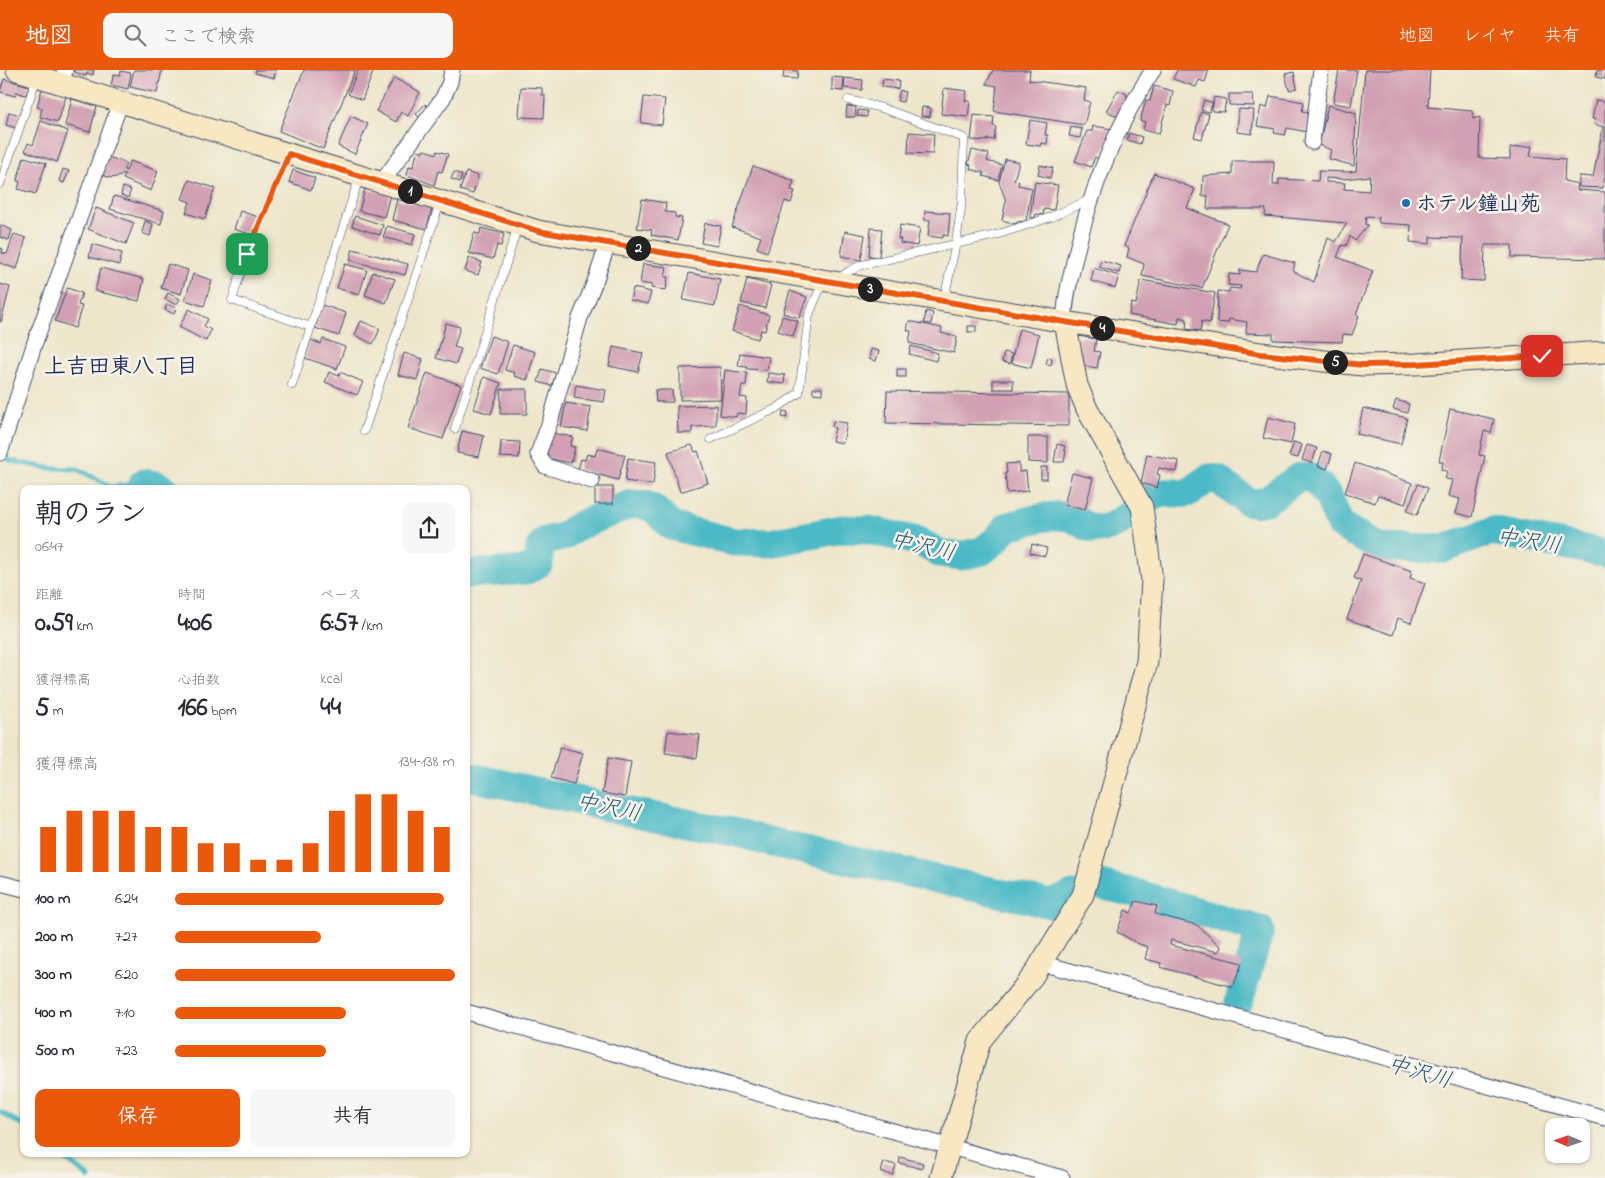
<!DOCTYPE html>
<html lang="ja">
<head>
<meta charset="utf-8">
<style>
	:root { --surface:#fff; --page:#f7f7f7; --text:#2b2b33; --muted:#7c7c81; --accent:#ea580c }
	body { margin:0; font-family:"Indie Flower","Klee One",sans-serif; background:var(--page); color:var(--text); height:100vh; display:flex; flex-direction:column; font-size:19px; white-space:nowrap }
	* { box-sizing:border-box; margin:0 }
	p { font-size:16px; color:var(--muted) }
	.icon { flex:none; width:28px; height:28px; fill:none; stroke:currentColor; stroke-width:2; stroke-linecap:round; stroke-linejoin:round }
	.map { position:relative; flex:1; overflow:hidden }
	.side { position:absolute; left:20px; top:415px; width:450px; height:672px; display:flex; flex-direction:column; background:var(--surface); border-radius:10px; box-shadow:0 1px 4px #0004 }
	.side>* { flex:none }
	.needle { width:32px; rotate:272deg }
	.fabs { position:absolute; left:1545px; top:1048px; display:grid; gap:10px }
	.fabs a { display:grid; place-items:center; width:45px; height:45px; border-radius:10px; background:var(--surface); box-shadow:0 1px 4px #0004; font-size:25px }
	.pin { position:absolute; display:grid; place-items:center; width:42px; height:42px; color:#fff; margin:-21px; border-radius:10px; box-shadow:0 2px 8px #0006 }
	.km { position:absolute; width:25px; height:25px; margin:-12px; border-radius:50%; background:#222; color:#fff; font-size:14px; line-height:25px; text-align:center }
	.round { display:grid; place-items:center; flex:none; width:52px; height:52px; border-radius:10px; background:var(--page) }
	.headline { display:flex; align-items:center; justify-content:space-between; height:85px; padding:0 15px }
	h1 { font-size:28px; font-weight:700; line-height:38px }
	.metrics { display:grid; grid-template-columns:repeat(3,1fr); gap:8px; height:85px; padding:5px 15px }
	.metrics div { display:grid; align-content:center }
	.metrics b { font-size:25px; font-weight:700 }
	.metrics small { font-size:14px; font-weight:400 }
	.metrics p { font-size:14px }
	.chart { height:140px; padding:10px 15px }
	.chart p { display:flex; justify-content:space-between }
	.chart svg { width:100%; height:90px; margin-top:5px; stroke:var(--accent); stroke-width:6 }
	.cta { display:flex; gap:10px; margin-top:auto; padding:10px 15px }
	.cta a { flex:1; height:58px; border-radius:10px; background:var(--accent); color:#fff; font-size:20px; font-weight:700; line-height:58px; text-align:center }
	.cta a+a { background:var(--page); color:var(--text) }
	ul { padding:0 15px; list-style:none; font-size:16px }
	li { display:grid; grid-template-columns:80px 60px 1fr; align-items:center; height:38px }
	li i { height:12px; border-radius:6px; background:var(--accent) }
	header { display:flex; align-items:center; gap:30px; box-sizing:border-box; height:70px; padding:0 25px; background:var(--accent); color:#fff }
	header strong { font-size:24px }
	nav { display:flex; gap:28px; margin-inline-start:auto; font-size:18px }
	.search { width:350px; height:45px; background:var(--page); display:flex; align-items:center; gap:12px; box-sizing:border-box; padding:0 18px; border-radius:10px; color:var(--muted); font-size:19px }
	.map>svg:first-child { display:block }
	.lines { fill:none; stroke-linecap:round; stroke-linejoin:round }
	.stream { stroke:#4cbac6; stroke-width:5 }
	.river { stroke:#4cbac6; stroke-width:29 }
	.building { fill:#d2a0b3; fill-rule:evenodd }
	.lane-casing { stroke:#3a4a6e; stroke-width:9 }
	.street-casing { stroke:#3a4a6e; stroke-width:17 }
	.secondary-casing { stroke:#3a4a6e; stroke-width:23 }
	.lane { stroke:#fff; stroke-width:8 }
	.street { stroke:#fff; stroke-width:15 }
	.secondary { stroke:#f7e8c3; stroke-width:21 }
	.route-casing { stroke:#fff; stroke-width:10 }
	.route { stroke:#ea580c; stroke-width:6 }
	.poi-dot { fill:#1f6fb2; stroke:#f7f3e8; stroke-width:2 }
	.labels { text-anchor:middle; stroke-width:5; stroke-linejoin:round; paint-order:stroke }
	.poi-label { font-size:21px; font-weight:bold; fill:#1b2f5e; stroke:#f7f3e8; text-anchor:start }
	.neighbourhood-label { font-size:22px; font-weight:bold; fill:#1b2f5e; stroke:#f7f3e8 }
	.water-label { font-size:22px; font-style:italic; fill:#2a597d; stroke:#f7f3e8 }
</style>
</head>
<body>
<header>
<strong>地図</strong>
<div class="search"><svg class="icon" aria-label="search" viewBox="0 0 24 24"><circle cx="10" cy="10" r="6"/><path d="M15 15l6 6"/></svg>ここで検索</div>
<nav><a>地図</a><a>レイヤ</a><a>共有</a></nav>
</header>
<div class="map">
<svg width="1605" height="1108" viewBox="0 0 1605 1108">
	<rect width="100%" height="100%" fill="#f7f3e8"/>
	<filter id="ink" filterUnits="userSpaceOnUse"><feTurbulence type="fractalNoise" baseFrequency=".02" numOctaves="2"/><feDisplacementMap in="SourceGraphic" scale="10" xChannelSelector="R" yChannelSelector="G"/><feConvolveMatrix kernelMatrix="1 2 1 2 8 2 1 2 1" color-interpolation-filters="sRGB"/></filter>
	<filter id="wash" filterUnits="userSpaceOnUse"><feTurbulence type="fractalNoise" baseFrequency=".0096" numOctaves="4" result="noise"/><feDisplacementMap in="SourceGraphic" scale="20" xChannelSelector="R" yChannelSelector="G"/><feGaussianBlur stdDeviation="1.12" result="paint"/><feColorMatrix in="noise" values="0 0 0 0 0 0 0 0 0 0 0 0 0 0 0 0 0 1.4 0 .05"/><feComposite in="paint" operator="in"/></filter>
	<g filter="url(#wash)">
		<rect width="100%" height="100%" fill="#ede6ca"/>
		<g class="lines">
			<g class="stream">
				<polyline points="3,383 11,391 47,398 77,399 103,412 109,417 143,413"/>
				<polyline points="0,1042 24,1056"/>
				<polyline points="59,1084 90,1108"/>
			</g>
			<g class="river">
				<polyline points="143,413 157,415 165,419"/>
				<path d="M466,504L527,500L539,493V479L545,471L562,467L580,455L631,434L645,435L654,439L671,456L734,472L770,473L842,459L868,460L918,471L939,483L960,486L982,481L995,471L1008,456C1026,452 1050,443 1068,447C1080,450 1087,460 1100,459C1122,457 1134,436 1152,427C1169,419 1172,425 1186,423C1195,421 1201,412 1209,408L1217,409L1247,431L1255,433L1266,431L1299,407L1312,408L1321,417L1329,428L1340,455L1380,478L1443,479L1492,461L1605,483"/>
				<polyline points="466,706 631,742 743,764 764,771 1050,834 1073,825"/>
				<polyline points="1100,815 1135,823 1260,860 1239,931"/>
			</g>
		</g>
		<g id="blocks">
			<g class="building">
				<polygon points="69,0 94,0 93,5 87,3 86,6"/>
				<polygon points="134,0 162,0 157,23 130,17"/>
				<polygon points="256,0 276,0 274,8 255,3"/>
				<polygon points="304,0 355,0 323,79 279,61"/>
				<polygon points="358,0 374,0 362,30 348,24"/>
				<polygon points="784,0 798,1 797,9 783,8"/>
				<polygon points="993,0 1030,0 1029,10 1086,18 1084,30 1090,32 1084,55 994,41 997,16 986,14"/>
				<polygon points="1177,0 1209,0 1205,12 1199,10 1196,17 1173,9"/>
				<polygon points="1339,0 1357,0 1351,36 1333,33"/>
				<path d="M1365,0H1430L1428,37L1472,41L1473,49L1480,47L1479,88L1510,89V78L1532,76L1530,86L1565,89L1564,111L1578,114L1577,120L1605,122V189L1512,187V175H1485L1484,211L1461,210L1463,168L1430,167V174L1410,172L1411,155L1379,153L1378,147L1366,146L1365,154L1368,155L1355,171L1350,166L1346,176L1342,175L1337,187L1373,201L1356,244L1359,246L1352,265L1343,264L1342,272L1273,270V264L1246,263L1247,252L1229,249L1228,253L1217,252L1218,221L1229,222L1230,218L1240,219L1241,216L1228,215L1229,204L1240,205V200L1256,202L1263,184L1295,193L1293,201L1314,212L1328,168L1336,172L1347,153L1265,146L1266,139H1207L1208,126H1202L1203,106L1232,104V91H1274L1273,115H1279V109L1318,111L1319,101L1348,102L1356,101ZM1370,106L1369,121L1344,119L1345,113L1326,112V108L1343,109Z"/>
				<polygon points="1597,0 1605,0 1605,9 1596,7"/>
				<polygon points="121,1 131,3 128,19 111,15 114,4 120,5"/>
				<polygon points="1294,2 1297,18 1289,20 1285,4"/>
				<polygon points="832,7 844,8 843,21 832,20"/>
				<polygon points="394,8 420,22 408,46 401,42 396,52 376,41"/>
				<polygon points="845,8 863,10 862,20 844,18"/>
				<polygon points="4,9 29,16 26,25 16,22 15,26 0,22"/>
				<polygon points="883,9 899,11 898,19 882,17"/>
				<polygon points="1154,16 1173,21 1170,36 1167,35 1159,64 1143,60 1145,52 1140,51 1146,30 1150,31"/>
				<polygon points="521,17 542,18 542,25 545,25 544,48 519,47"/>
				<polygon points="944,18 967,21 965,31 970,31 968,47 941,44"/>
				<polygon points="42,19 66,26 58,52 40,47 42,38 37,37"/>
				<polygon points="900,20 905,22 903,32 897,31"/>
				<polygon points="1118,20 1127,24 1126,26 1129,27 1119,47 1106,41"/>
				<polygon points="1229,24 1253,24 1254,36 1229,35"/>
				<polygon points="1270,26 1304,32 1302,41 1311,43 1307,62 1287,58 1285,65 1274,63 1275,59 1257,56 1261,36 1267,38"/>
				<polygon points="644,27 665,29 662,55 641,53"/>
				<polygon points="1214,27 1226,29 1224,42 1212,41"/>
				<polygon points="72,29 97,36 90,62 65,55"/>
				<polygon points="1204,30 1213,33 1209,42 1201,40"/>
				<polygon points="1596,30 1605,32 1605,106 1603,118 1579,117 1579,106 1593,107 1603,57 1594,54 1595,49 1592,49"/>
				<polygon points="425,34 429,38 420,48 416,44"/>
				<polygon points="1328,35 1356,43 1354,96 1329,89 1331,80 1319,75"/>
				<polygon points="847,36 856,37 855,47 846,47"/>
				<polygon points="922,37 931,38 930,47 921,46"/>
				<polygon points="1239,39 1254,40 1252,64 1237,62"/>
				<polygon points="858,40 867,41 867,47 857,46"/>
				<polygon points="9,42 20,45 16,58 6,55"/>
				<polygon points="1201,42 1209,44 1202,69 1194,67"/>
				<polygon points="974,45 994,47 993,56 996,57 994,70 987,69 987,71 971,70"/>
				<polygon points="351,46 368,54 355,84 338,76"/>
				<polygon points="1030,50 1047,53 1045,65 1048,65 1047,74 1041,73 1040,76 1026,74"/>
				<polygon points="41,51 68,61 57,92 25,81 28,73 33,75"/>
				<polygon points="1093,56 1113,59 1099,89 1095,87 1091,97 1075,91 1087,61 1092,61"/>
				<polygon points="1071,57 1082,59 1080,68 1069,66"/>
				<polygon points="909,62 934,64 933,84 908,83"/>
				<polygon points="1129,63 1142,67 1140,74 1127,70"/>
				<polygon points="418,80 423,82 424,80 437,84 437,81 448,84 442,102 438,101 434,115 407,105 409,96 413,97"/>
				<polygon points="972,80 989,84 987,91 1002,95 998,110 983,106 984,103 970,99 971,95 968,94"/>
				<polygon points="24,87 46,93 36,124 18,119 20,112 17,111"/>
				<polygon points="108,87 126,93 124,100 126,101 130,91 158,101 151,121 123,109 125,104 122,103 121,106 111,108 102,105"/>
				<polygon points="1005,89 1019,92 1014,110 1019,111 1018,115 1032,118 1026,151 1017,152 1015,154 1002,150 1006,131 999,112"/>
				<polygon points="1040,95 1053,98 1050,108 1038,105"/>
				<polygon points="753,96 794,111 791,120 795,121 791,133 785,131 767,182 757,178 761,167 732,157"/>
				<polygon points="63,99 69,101 64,113 59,111"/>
				<polygon points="293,100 315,108 311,120 289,112"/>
				<polygon points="454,102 462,105 460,112 451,109"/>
				<polygon points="466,102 478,106 473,124 460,120"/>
				<polygon points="1154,103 1195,119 1187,138 1228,154 1202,218 1142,206 1144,194 1127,187 1129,178 1124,176"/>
				<polygon points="189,110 215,118 205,149 186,143 190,132 182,129"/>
				<polygon points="1035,112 1058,115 1054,140 1044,139 1043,145 1036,144 1035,148 1030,147"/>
				<polygon points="123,117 131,120 128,128 121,125"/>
				<polygon points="365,119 390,125 384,147 359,141"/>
				<polygon points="114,126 164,141 161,154 110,139"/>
				<polygon points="397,129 432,138 427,159 392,150"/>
				<polygon points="642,129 666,133 665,142 675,143 675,147 682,148 678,170 651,165 652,160 637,158"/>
				<polygon points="96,138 134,153 126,174 88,159"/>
				<polygon points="240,141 258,147 252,165 234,159"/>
				<polygon points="925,141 950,143 948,166 943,165 943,168 928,166 930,150 924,150"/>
				<polygon points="355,146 383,155 380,165 352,156"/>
				<polygon points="145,151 153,154 150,166 142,163"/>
				<polygon points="705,153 721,156 717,176 701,173"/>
				<polygon points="0,155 12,160 9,170 0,167"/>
				<polygon points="900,155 920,158 917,176 900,173 901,169 898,169"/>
				<polygon points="387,156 415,164 412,175 383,167"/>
				<polygon points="481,158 504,164 501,176 497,175 493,189 469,183 474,163 480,164"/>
				<polygon points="871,158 882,159 879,187 869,186"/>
				<polygon points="845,161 865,165 861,190 841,186"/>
				<polygon points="14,164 26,168 17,199 0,193 0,178 3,179 2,183 7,184"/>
				<polygon points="92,174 122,183 119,195 89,187"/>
				<polygon points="353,179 408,194 405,205 350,190"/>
				<polygon points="469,188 482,192 478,205 465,201"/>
				<polygon points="1101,190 1121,196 1119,203 1099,197"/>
				<polygon points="168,194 188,200 181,224 161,218"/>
				<polygon points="345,194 367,200 359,225 337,218"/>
				<polygon points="643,194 667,197 665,207 668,207 666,220 651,218 652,215 640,213"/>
				<polygon points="101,198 144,209 139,231 95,221"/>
				<polygon points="1094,198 1119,206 1115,218 1091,211"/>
				<polygon points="373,202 395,209 386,233 365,225"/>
				<polygon points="689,203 720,209 715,236 683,230"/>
				<polygon points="193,204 212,210 204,236 185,230"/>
				<polygon points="747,209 771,215 765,238 741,233"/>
				<polygon points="1141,210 1215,223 1210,253 1202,251 1200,261 1186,259 1187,249 1179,247 1178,254 1129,245 1131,233 1136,234"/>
				<polygon points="0,214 10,217 1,252 0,252"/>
				<polygon points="67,218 82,223 78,235 82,236 75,258 55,251"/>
				<polygon points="633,218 651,222 648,234 630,230"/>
				<polygon points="790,221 807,227 799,248 783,243"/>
				<polygon points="168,223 180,229 176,235 165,229"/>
				<polygon points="167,234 176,238 174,244 165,240"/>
				<polygon points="322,235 346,243 339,266 315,258"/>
				<polygon points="740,236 769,245 765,261 761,260 758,269 732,261"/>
				<polygon points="189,239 208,249 204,256 211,260 206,271 179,257"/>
				<polygon points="926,241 933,243 931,254 924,253"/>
				<polygon points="782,246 798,251 793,266 778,261"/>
				<polygon points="361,251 380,259 373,274 355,265"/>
				<polygon points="909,251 942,258 941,263 957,267 954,283 909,273 911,261 907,260"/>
				<polygon points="446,253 460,257 454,277 461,279 456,294 436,288"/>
				<rect x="968" y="256" width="8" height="6"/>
				<polygon points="1019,259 1039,264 1031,298 1011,293"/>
				<polygon points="491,266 508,272 498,304 480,298"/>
				<polygon points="1078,266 1096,269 1094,281 1100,282 1097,298 1080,295"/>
				<polygon points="323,269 345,277 337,299 305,288 311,270 321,274"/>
				<polygon points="513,275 535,282 527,310 514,306 515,303 505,300"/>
				<polygon points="911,276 938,283 936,291 909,284"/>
				<polygon points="613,277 643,283 638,302 609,296"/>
				<polygon points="871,279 879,281 876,291 869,289"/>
				<polygon points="1004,282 1012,284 1010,294 1002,292"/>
				<polygon points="404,283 423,289 417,310 398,305"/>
				<polygon points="740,283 769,287 767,300 747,299 747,297 738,296"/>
				<polygon points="1048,287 1052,288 1051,295 1046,294"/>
				<polygon points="720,297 721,329 680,330 680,298"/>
				<polygon points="542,299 556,303 552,316 538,312"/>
				<rect x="897" y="299" width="9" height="8"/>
				<polygon points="725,300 747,303 746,315 742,315 740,327 747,328 746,344 737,343 736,347 720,345"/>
				<polygon points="329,302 339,306 340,302 363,312 357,325 325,312"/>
				<polygon points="427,303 461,315 443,369 408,358"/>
				<polygon points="768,303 785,305 784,314 767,312"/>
				<polygon points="484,307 501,313 491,344 474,339"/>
				<rect x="993" y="310" width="20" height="9"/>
				<polygon points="576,315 606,320 604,332 574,328"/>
				<polygon points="813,318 822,318 822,324 813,323"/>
				<polygon points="501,319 527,319 527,344 500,344"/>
				<polygon points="655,320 672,320 673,332 656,332"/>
				<polygon points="887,321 1069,324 1069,356 886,353"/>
				<polygon points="1396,330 1409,334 1407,343 1393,339"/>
				<polygon points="566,333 591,337 587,361 561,357"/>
				<polygon points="716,335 716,356 692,357 692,363 678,363 677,336"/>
				<polygon points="1363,338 1407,348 1401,374 1357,364"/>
				<polygon points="1450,339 1494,349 1491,363 1484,361 1479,385 1485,386 1472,447 1456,443 1460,429 1448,426 1452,410 1445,409 1447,401 1441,400 1443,392 1439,391"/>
				<polygon points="783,341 788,342 787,348 782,347"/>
				<polygon points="1268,347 1295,354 1291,374 1263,368"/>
				<polygon points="833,351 847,353 843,373 832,371 835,358 832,357"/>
				<polygon points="462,361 484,366 479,387 457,383"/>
				<polygon points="552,363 573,367 570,376 575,377 571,393 542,387"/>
				<polygon points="1028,367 1048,367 1048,393 1028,392"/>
				<polygon points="501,371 520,372 519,388 500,387"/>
				<polygon points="1294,372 1302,375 1298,388 1289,386"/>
				<polygon points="1057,374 1065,376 1064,380 1066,381 1064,392 1054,392"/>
				<polygon points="692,375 695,382 698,381 708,413 680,422 668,382"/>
				<polygon points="1307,375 1317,378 1312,393 1302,390"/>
				<polygon points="597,378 625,385 618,410 578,399 581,389 585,390 587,384 595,386"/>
				<polygon points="1323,381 1332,384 1327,399 1318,396"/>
				<polygon points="1147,384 1179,391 1177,402 1159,398 1157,404 1160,405 1157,418 1141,413"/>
				<polygon points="628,388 656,392 653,415 625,411"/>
				<polygon points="1019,393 1019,402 1026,401 1028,421 1007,423 1005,403 1007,403 1006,394"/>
				<polygon points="1355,393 1412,413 1405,434 1378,425 1375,433 1345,423"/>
				<rect x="1041" y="397" width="6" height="12"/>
				<polygon points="1072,403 1093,408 1085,440 1064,435"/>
				<polygon points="1418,414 1428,418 1417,445 1407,441"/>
				<rect x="595" y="417" width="18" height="17"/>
				<polygon points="1032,474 1047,478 1045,486 1030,483"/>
				<polygon points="1363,484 1412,501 1410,508 1425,513 1411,553 1398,548 1393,565 1347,549 1361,511 1354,508"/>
				<polygon points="668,661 700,665 697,688 665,683"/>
				<polygon points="560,677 583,683 574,714 551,708"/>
				<polygon points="608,688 631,692 625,727 602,723"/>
				<polygon points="1136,831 1157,836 1155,844 1197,855 1221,877 1218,882 1171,870 1170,875 1242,893 1233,917 1160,897 1161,893 1145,889 1148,877 1139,874 1117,862 1125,840 1131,843"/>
				<polygon points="900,1087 923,1093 922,1099 899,1093"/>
				<polygon points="884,1092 896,1095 893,1105 881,1102"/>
			</g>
		</g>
	</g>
	<g filter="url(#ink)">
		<use href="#blocks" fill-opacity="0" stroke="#3a4a6e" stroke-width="1"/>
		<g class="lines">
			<g class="lane-casing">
				<g id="lane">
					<polyline points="848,30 882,38 964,68 962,131 956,173 944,230"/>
					<polyline points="288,86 247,183 232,230 311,257"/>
					<polyline points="0,114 37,7"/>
					<polyline points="836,210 851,200 862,195 996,165 1051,147 1091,129"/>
					<polyline points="292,315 359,108"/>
					<polyline points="455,359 518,155"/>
					<polyline points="364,361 440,133"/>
					<polyline points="711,369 777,338 799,323 809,245 823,211"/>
				</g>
			</g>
			<g class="street-casing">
				<g id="street">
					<polyline points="62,13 65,0"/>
					<polyline points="1312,72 1321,0"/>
					<polyline points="382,112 443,28 450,12 452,0"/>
					<path d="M1065,252C1064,233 1069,215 1073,196C1088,128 1114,59 1153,0"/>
					<polyline points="0,383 34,275 121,31"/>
					<polyline points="592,411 545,396 538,384 550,352 580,248 596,209 608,173"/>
					<polyline points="0,813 24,819"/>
					<polyline points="1041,893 1605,1048"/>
					<polyline points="466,942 1062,1108"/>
				</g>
			</g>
			<g class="secondary-casing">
				<g id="secondary">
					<polyline points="17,0 538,161 1065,252 1261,283 1324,291 1363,295 1416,294 1605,282"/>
					<polyline points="941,1108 980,971 1033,906 1083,825 1147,592 1152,510 1142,437 1087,339 1077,315 1065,252"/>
				</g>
			</g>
			<use href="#lane" class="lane"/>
			<use href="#street" class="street"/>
			<use href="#secondary" class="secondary"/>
		</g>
	</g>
	<g class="lines" filter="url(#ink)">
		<g class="route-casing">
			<polyline id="route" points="247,184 289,84 538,161 1065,252 1261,284 1363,295 1416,294 1542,286"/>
		</g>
		<use href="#route" class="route"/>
	</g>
	<circle class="poi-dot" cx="1406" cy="133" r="5"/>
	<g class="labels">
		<g class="poi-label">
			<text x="1416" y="140">ホテル鐘山苑</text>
		</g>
		<g class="neighbourhood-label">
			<text x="121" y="303">上吉田東八丁目</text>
		</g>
		<g class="water-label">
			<text transform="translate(1529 470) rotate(9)" y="8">中沢川</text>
			<text transform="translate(923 475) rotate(13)" y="8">中沢川</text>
			<text transform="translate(609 736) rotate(12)" y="8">中沢川</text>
			<text transform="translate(1420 1001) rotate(16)" y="8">中沢川</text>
		</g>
	</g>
</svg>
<div class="fabs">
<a><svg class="needle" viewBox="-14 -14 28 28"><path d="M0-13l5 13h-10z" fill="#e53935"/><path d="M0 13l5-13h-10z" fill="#7c7c81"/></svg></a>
</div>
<div class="pin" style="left:247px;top:184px;background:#1e9e55"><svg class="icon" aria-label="arrive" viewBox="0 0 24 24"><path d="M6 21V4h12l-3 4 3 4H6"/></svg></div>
<div class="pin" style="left:1542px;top:286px;background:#d93025"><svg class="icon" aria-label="check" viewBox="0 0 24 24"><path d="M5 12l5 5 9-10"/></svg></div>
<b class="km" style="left:410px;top:121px">1</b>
<b class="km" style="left:638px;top:178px">2</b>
<b class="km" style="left:870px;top:219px">3</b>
<b class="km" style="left:1102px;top:258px">4</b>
<b class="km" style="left:1335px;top:292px">5</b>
<section class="side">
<div class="headline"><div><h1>朝のラン</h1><p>06:47</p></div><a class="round"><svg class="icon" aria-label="share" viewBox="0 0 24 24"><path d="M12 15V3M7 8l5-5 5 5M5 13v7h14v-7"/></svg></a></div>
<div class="metrics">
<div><p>距離</p><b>0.59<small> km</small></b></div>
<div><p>時間</p><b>4:06</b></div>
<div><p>ペース</p><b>6:57<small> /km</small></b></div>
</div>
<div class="metrics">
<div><p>獲得標高</p><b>5<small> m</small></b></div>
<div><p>心拍数</p><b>166<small> bpm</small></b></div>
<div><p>kcal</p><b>44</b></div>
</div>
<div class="chart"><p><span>獲得標高</span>134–138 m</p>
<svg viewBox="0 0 160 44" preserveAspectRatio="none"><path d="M5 44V22M15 44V14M25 44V14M35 44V14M45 44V22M55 44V22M65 44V30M75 44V30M85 44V38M95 44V38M105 44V30M115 44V14M125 44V6M135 44V6M145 44V14M155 44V22"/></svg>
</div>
<ul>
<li><b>100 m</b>6:24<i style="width:96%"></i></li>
<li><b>200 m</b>7:27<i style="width:52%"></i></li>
<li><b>300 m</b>6:20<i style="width:100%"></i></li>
<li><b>400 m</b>7:10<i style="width:61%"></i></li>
<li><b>500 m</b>7:23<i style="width:54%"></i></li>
</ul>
<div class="cta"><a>保存</a><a>共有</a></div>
</section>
</div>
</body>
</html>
